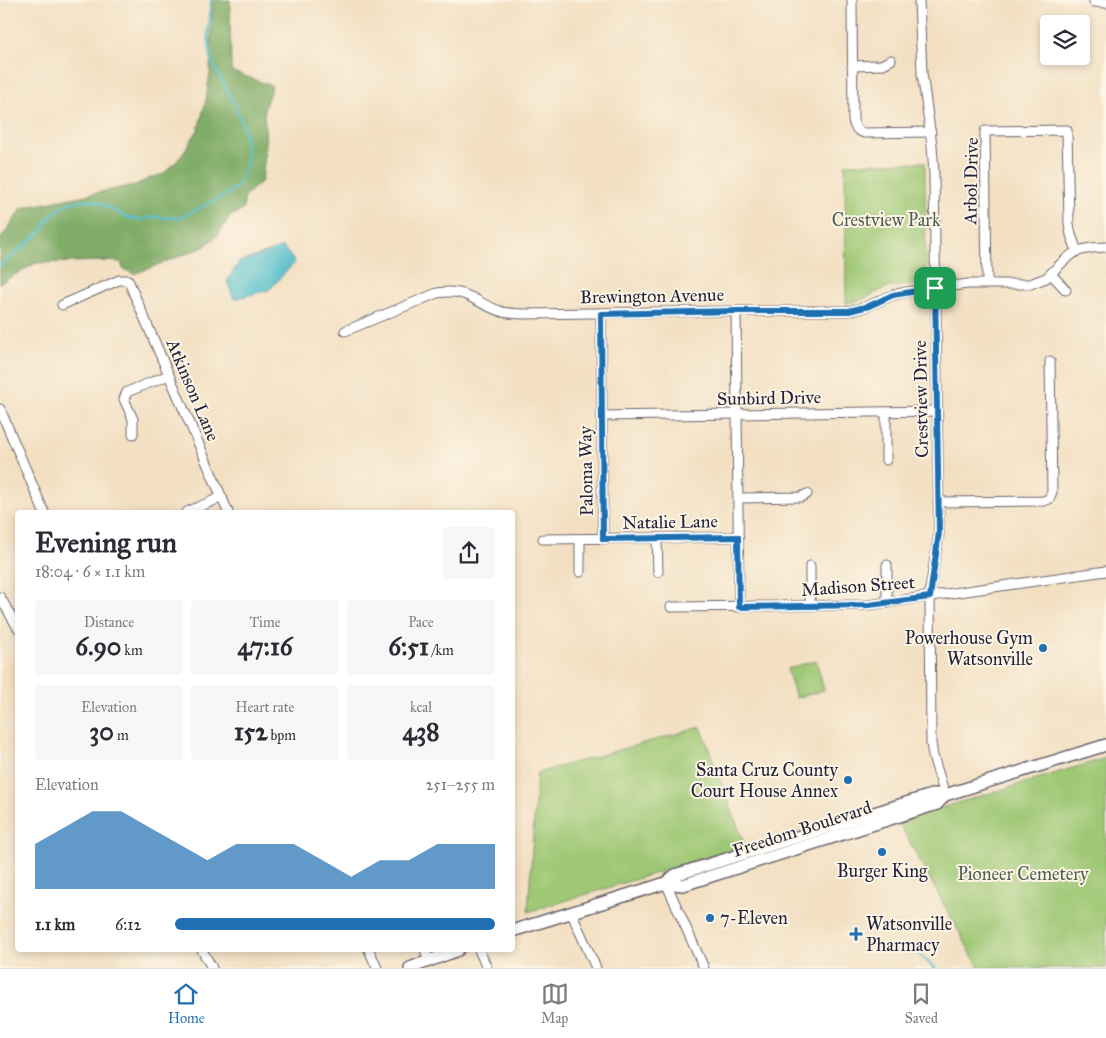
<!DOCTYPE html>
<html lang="en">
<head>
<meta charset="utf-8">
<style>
	:root { --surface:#fff; --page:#f7f7f7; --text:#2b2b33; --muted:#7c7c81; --line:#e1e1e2; --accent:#1f6fb2 }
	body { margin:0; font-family:"IM FELL Great Primer",serif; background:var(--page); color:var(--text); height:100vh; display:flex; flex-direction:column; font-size:19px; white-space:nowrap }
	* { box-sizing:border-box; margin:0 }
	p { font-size:16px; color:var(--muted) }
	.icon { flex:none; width:28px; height:28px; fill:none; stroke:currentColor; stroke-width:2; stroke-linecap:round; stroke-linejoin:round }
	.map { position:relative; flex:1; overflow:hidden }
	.drawer { position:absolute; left:15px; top:510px; width:500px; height:442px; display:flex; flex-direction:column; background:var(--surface); border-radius:5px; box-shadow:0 2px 8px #0003 }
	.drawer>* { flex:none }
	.controls { position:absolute; left:1040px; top:15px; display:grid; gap:10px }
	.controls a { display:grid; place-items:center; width:50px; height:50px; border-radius:5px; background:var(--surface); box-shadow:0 2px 8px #0003; font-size:25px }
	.pin { position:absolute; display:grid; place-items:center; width:42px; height:42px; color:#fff; margin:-21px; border-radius:10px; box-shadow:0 2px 8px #0006 }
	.round { display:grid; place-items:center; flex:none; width:52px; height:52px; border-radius:5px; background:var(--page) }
	.overview { display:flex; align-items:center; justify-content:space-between; height:85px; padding:0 20px }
	h1 { font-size:28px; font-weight:700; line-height:38px }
	.figures { display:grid; grid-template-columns:repeat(3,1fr); gap:8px; height:85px; padding:5px 20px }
	.figures div { display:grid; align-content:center; border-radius:5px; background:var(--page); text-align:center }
	.figures b { font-size:25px; font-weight:700 }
	.figures small { font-size:14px; font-weight:400 }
	.figures p { font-size:14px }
	.chart { height:140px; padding:10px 20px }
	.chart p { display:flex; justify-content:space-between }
	.chart svg { width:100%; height:90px; margin-top:5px; fill:var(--accent); opacity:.7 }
	ul { padding:0 20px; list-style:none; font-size:16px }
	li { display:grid; grid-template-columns:80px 60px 1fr; align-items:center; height:38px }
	li i { height:12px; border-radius:6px; background:var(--accent) }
	.menu { display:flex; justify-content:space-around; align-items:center; height:70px; border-top:1px solid var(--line); background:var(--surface); font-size:14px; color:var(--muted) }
	.menu a { display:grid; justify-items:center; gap:2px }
	.menu .selected { color:var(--accent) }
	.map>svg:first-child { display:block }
	.green { fill:#9fc875; stroke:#607558 }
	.forest { fill:#7fac66; stroke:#506750 }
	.water { fill:#50bdca; stroke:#397082 }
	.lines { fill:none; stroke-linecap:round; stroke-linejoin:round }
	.stream { stroke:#50bdca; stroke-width:2.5 }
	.minor-casing { stroke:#6b646b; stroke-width:11 }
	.major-casing { stroke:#6b646b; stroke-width:14 }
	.minor { stroke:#fff; stroke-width:9 }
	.major { stroke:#fff; stroke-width:11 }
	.route-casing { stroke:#fff; stroke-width:10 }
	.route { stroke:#1f6fb2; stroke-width:6 }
	.poi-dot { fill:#1f6fb2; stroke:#fcf5e5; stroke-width:2 }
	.labels { text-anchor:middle; stroke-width:4; stroke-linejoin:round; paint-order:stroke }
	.street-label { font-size:18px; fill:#22223b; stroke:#fcf5e5 }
	.park-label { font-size:18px; fill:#4e5c4f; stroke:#fcf5e5 }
	.poi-label { font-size:18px; fill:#22223b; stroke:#fcf5e5; text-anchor:end }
</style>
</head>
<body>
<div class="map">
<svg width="1106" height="968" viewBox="0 0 1106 968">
	<rect width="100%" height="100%" fill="#fcf5e5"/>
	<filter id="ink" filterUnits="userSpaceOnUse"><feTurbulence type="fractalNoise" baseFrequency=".02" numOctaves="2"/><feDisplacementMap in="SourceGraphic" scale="10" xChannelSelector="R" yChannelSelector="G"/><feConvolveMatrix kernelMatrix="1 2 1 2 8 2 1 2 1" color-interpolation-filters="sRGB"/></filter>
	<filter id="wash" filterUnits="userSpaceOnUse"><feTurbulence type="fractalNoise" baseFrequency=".0096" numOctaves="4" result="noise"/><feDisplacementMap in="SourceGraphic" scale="20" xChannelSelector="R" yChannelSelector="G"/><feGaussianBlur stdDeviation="1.12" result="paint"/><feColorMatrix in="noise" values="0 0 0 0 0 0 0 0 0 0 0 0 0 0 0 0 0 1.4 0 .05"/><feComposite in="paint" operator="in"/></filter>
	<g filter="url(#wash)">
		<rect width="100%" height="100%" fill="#f3e0c3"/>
		<g class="green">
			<path d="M925,162L926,277C920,287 901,285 890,287C874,291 863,303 846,303L845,164Z"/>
			<polygon points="816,660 824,690 796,698 787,669"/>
			<polygon points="701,727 745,846 528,912 537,773"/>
			<polygon points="1106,758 1106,968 979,968 898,821"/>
		</g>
		<polygon class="forest" points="212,0 230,0 231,71 272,86 264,109 266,145 262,181 245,196 243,210 230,216 218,235 204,247 134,274 123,269 121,262 107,261 36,263 0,283 0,240 22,208 135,185 150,178 163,174 179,159 198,130 206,100 210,73"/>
		<polygon class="water" points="283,247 295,262 269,290 234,299 227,281 239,262"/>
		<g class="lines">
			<g class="stream">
				<polyline points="0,266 43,230 47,220 53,214 68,203 88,200 98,202 126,217 141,220 153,217 179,218 222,197 238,186 246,167 247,148 243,127 235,104 212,63 208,35 211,0"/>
				<polyline points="908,945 935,968"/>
			</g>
		</g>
	</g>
	<g filter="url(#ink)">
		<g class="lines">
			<g class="minor-casing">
				<g id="minor">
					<path d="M852,0L853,120C854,127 857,131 864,133L931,132"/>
					<polyline points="919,0 922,73 932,145 934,174 939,533 930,590 931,743 933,756 945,795"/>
					<polyline points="1094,2 1106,3"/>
					<polyline points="852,66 881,65 891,60"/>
					<polyline points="1051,274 1066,290"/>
					<polyline points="987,283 985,131 1067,130 1069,224 1071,235 1077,251"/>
					<polyline points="62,305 119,280 128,280 228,512"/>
					<polyline points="736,311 739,607"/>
					<polyline points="601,314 603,539"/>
					<path d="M345,331L437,293C468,288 473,302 500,311C506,314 516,313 523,314L736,311H849L863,308L893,295L907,292L968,284H1030L1046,278L1067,258L1077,251L1091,248L1106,247"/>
					<polyline points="0,409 44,512"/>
					<polyline points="602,416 937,411"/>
					<polyline points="133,434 133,419 124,399 127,392 169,375"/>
					<polyline points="886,460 886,413"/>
					<polyline points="739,498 801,497 807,494"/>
					<polyline points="938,502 1043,501 1049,499 1052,492 1050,361"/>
					<polyline points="187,512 222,497"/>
					<polyline points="657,538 658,572"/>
					<polyline points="543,539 738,537"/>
					<polyline points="580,539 580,572"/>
					<polyline points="810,566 810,605"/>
					<polyline points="0,597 18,628"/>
					<polyline points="887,603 887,565"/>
					<polyline points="671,607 869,605 1106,571"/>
					<polyline points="666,883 704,968"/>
					<polyline points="571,912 596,968"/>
					<polyline points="202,950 212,968"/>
					<polyline points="369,950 377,968"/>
					<polyline points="425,950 429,961"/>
					<polyline points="479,950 487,968"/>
				</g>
			</g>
			<g class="major-casing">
				<g id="major">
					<polyline points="666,883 675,875 935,794 945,795 1106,745"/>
					<polyline points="512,931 666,883 683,885 937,804 945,795"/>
					<polyline points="410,968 458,950"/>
				</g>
			</g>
			<use href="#minor" class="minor"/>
			<use href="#major" class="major"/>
		</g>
	</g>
	<g class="lines" filter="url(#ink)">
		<g class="route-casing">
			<polygon id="route" points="935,288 939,532 930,597 869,605 739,607 738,537 603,539 601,314 736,311 849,311 869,306 893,295"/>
		</g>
		<use href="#route" class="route"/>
	</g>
	<g class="poi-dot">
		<circle cx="1043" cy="648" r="5"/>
		<circle cx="848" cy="780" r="5"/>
		<circle cx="882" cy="852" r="5"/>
		<circle cx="710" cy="918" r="5"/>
		<path d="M853.5 926.5h5v5h5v5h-5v5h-5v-5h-5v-5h5z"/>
	</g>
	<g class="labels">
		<g class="street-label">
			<text transform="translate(971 181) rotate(-89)" y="6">Arbol Drive</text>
			<text transform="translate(652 296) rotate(-1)" y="6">Brewington Avenue</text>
			<text transform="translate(193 390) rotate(67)" y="6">Atkinson Lane</text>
			<text transform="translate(769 398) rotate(-1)" y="6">Sunbird Drive</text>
			<text transform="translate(921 399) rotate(-91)" y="6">Crestview Drive</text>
			<text transform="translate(586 471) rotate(-91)" y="6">Paloma Way</text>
			<text transform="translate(670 522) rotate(-1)" y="6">Natalie Lane</text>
			<text transform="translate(858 586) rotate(-4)" y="6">Madison Street</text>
			<text transform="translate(802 829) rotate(-18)" y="6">Freedom Boulevard</text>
		</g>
		<g class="park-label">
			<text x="886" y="226">Crestview Park</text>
			<text x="1023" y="880">Pioneer Cemetery</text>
		</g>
		<g class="poi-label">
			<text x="1033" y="644">Powerhouse Gym<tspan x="1033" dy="21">Watsonville</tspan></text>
			<text x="838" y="776">Santa Cruz County<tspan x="838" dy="21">Court House Annex</tspan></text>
			<text x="882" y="877" text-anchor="middle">Burger King</text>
			<text x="720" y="924" text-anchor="start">7-Eleven</text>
			<text x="866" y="930" text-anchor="start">Watsonville<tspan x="866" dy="21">Pharmacy</tspan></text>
		</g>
	</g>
</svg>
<div class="controls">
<a><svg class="icon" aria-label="layers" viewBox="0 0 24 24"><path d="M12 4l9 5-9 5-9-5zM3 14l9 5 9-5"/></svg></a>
</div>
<div class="pin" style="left:935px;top:288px;background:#1e9e55"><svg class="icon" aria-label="arrive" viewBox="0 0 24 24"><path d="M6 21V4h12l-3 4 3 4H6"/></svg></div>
<section class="drawer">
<div class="overview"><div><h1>Evening run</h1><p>18:04 · 6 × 1.1 km</p></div><a class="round"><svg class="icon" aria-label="share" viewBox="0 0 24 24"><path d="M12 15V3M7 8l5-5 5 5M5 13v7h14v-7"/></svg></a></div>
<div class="figures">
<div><p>Distance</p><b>6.90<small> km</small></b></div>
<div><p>Time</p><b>47:16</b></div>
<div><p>Pace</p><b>6:51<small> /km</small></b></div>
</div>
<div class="figures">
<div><p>Elevation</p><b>30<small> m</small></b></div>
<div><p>Heart rate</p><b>152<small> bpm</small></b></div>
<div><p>kcal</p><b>438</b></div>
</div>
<div class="chart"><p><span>Elevation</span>251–255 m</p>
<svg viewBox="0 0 160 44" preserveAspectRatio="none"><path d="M0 44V22L10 14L20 6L30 6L40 14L50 22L60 30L70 22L80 22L90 22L100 30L110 38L120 30L130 30L140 22L150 22L160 22V44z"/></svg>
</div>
<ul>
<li><b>1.1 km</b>6:12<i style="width:100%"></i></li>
</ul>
</section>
</div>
<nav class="menu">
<a class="selected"><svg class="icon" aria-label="home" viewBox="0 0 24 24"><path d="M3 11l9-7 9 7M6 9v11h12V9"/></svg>Home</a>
<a><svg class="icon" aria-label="map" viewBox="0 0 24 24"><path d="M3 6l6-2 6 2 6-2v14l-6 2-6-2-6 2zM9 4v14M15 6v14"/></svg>Map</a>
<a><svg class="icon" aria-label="saved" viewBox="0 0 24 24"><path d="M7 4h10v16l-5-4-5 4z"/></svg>Saved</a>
</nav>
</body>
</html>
